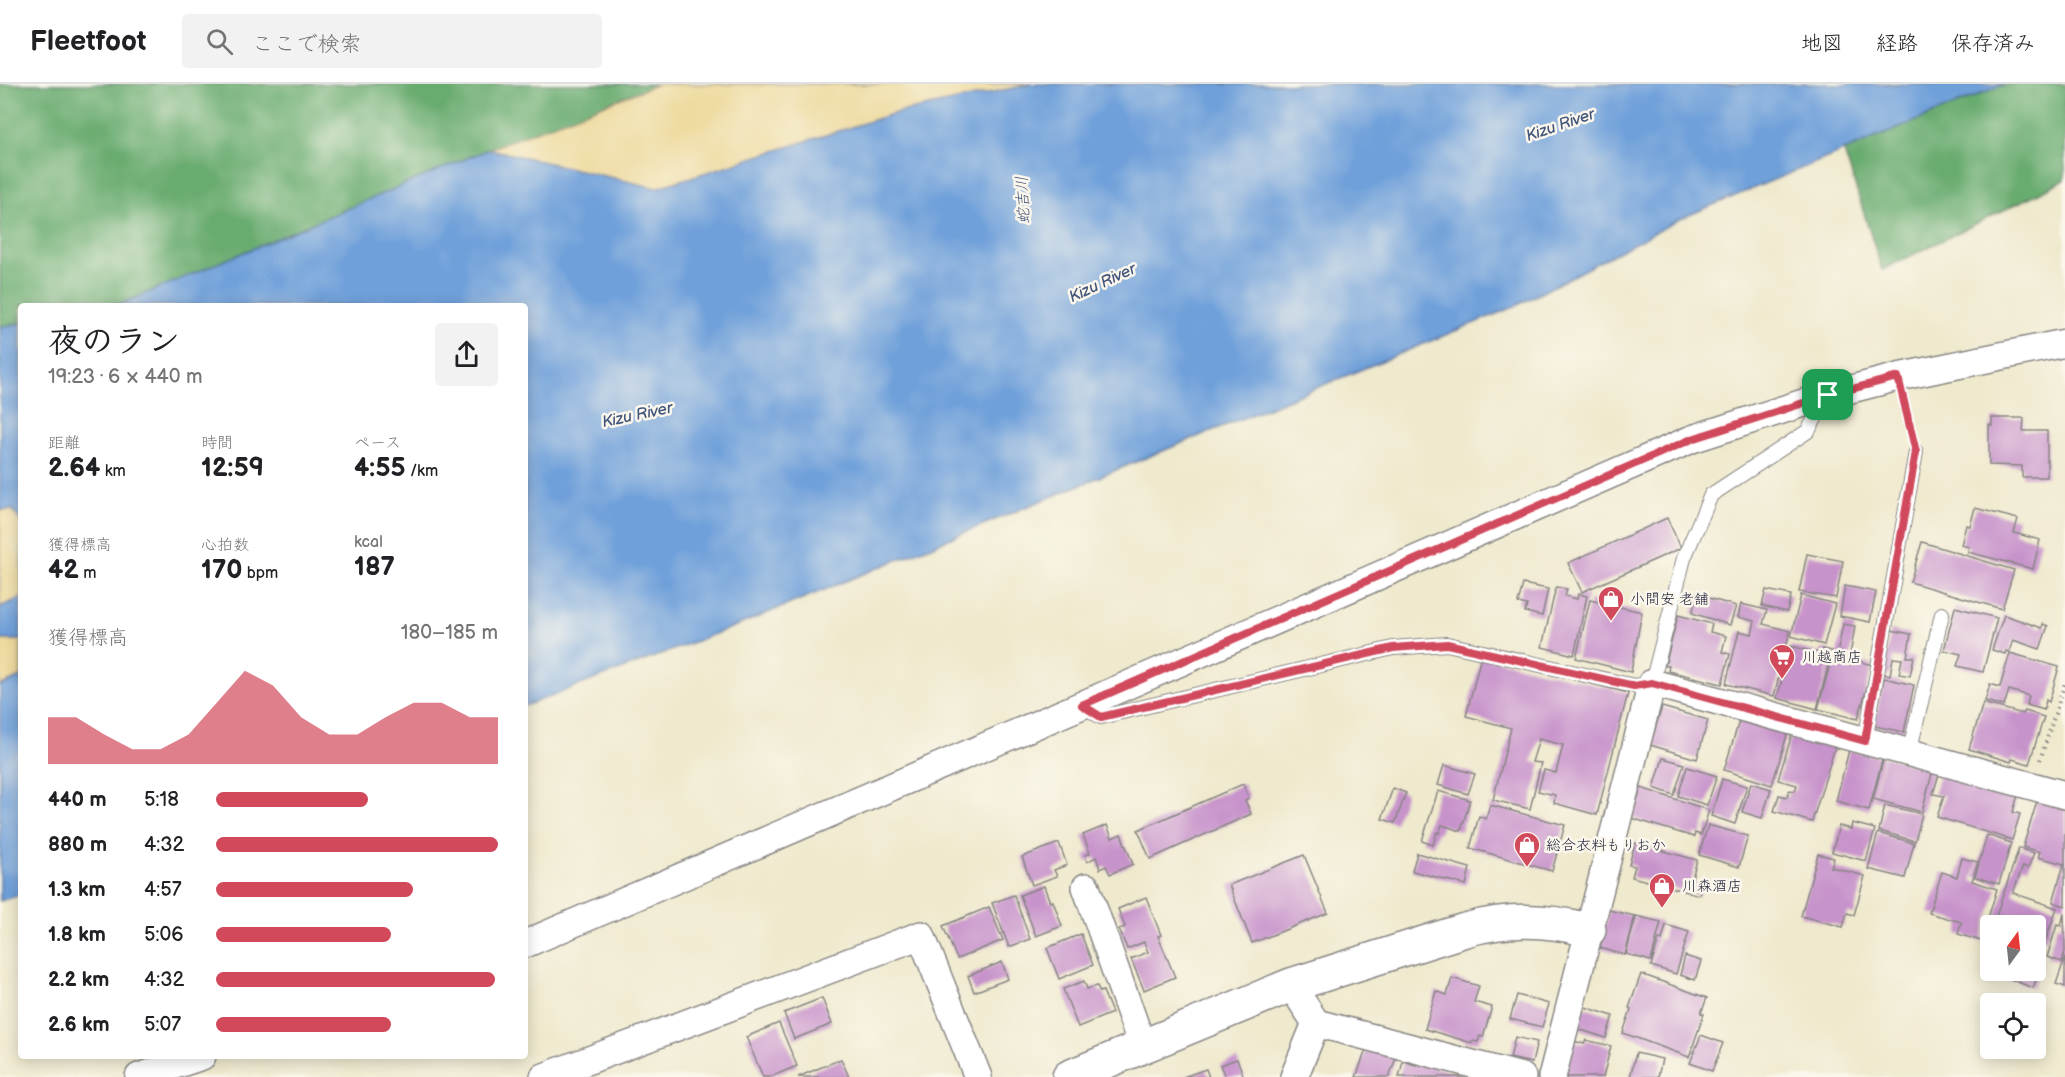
<!DOCTYPE html>
<html lang="ja">
<head>
<meta charset="utf-8">
<style>
	:root { --surface:#fff; --page:#f2f2f2; --text:#202124; --muted:#757577; --line:#e0e0e0; --accent:#d1495b }
	body { margin:0; font-family:"Balsamiq Sans","Klee One",sans-serif; background:var(--page); color:var(--text); height:100vh; display:flex; flex-direction:column; font-size:22px; white-space:nowrap }
	* { box-sizing:border-box; margin:0 }
	p { font-size:20px; color:var(--muted) }
	.icon { flex:none; width:33px; height:33px; fill:none; stroke:currentColor; stroke-width:2; stroke-linecap:round; stroke-linejoin:round }
	.map { position:relative; flex:1; overflow:hidden }
	.side { position:absolute; left:18px; top:219px; width:510px; height:756px; display:flex; flex-direction:column; background:var(--surface); border-radius:6px; box-shadow:0 3px 15px #0003 }
	.side>* { flex:none }
	.needle { width:39px; rotate:15deg }
	.tools { position:absolute; left:1980px; top:831px; display:grid; gap:12px }
	.tools a { display:grid; place-items:center; width:66px; height:66px; border-radius:6px; background:var(--surface); box-shadow:0 3px 15px #0003; font-size:30px }
	.pin { position:absolute; display:grid; place-items:center; width:51px; height:51px; color:#fff; margin:-26px; border-radius:12px; box-shadow:0 3px 9px #0006 }
	.round { display:grid; place-items:center; flex:none; width:63px; height:63px; border-radius:6px; background:var(--page) }
	.overview { display:flex; align-items:center; justify-content:space-between; height:102px; padding:0 30px }
	h1 { font-size:33px; font-weight:700; line-height:45px }
	.stats { display:grid; grid-template-columns:repeat(3,1fr); gap:9px; height:102px; padding:6px 30px }
	.stats div { display:grid; align-content:center }
	.stats b { font-size:26px; font-weight:700 }
	.stats small { font-size:16px; font-weight:400 }
	.stats p { font-size:16px }
	.chart { height:168px; padding:12px 30px }
	.chart p { display:flex; justify-content:space-between }
	.chart svg { width:100%; height:108px; margin-top:6px; fill:var(--accent); opacity:.7 }
	ul { padding:0 30px; list-style:none; font-size:20px }
	li { display:grid; grid-template-columns:96px 72px 1fr; align-items:center; height:45px }
	li i { height:15px; border-radius:8px; background:var(--accent) }
	header { display:flex; align-items:center; gap:36px; box-sizing:border-box; height:84px; padding:0 30px; background:var(--surface); border-bottom:2px solid var(--line) }
	header strong { font-size:28px }
	nav { display:flex; gap:33px; margin-inline-start:auto; font-size:21px }
	.search { width:420px; height:54px; background:var(--page); display:flex; align-items:center; gap:15px; box-sizing:border-box; padding:0 21px; border-radius:6px; color:var(--muted); font-size:22px }
	.map>svg:first-child { display:block }
	.forest { fill:#69ac70; stroke:#466756; stroke-width:1.5 }
	.sand { fill:#eeda9e; stroke:#887e6c; stroke-width:1.5 }
	.water { fill:#6fa0da; stroke:#48618a; stroke-width:1.5 }
	.building { fill:#c793cb }
	.lines { fill:none; stroke-linecap:round; stroke-linejoin:round }
	.service-casing { stroke:#888684; stroke-width:16 }
	.minor-casing { stroke:#888684; stroke-width:30 }
	.tertiary-casing { stroke:#888684; stroke-width:36 }
	.path { stroke:#888684; stroke-width:4; stroke-dasharray:1.5 4.5; stroke-linecap:butt }
	.service { stroke:#fff; stroke-width:14 }
	.minor { stroke:#fff; stroke-width:27 }
	.tertiary { stroke:#fff; stroke-width:33 }
	.route-casing { stroke:#fff; stroke-width:12 }
	.route { stroke:#d1495b; stroke-width:8 }
	.labels { text-anchor:middle; stroke-width:5; stroke-linejoin:round; paint-order:stroke }
	.poi-label { font-size:15px; fill:#22223b; stroke:#fbf7ec; text-anchor:start }
	.water-label { font-size:16px; font-style:italic; fill:#41547b; stroke:#fbf7ec }
</style>
</head>
<body>
<header>
<strong>Fleetfoot</strong>
<div class="search"><svg class="icon" aria-label="search" viewBox="0 0 24 24"><circle cx="10" cy="10" r="6"/><path d="M15 15l6 6"/></svg>ここで検索</div>
<nav><a>地図</a><a>経路</a><a>保存済み</a></nav>
</header>
<div class="map">
<svg width="2065" height="993" viewBox="0 0 2065 993">
	<rect width="100%" height="100%" fill="#fbf7ec"/>
	<filter id="ink" filterUnits="userSpaceOnUse"><feTurbulence type="fractalNoise" baseFrequency=".0167" numOctaves="2"/><feDisplacementMap in="SourceGraphic" scale="12" xChannelSelector="R" yChannelSelector="G"/><feConvolveMatrix kernelMatrix="1 2 1 2 8 2 1 2 1" color-interpolation-filters="sRGB"/></filter>
	<filter id="wash" filterUnits="userSpaceOnUse"><feTurbulence type="fractalNoise" baseFrequency=".008" numOctaves="4" result="noise"/><feDisplacementMap in="SourceGraphic" scale="24" xChannelSelector="R" yChannelSelector="G"/><feGaussianBlur stdDeviation="1.35" result="paint"/><feColorMatrix in="noise" values="0 0 0 0 0 0 0 0 0 0 0 0 0 0 0 0 0 1.4 0 .05"/><feComposite in="paint" operator="in"/></filter>
	<g filter="url(#wash)">
		<rect width="100%" height="100%" fill="#efe9cd"/>
		<g class="forest">
			<polygon points="0,0 658,0 489,65 121,220 110,222 21,222 21,239 0,243"/>
			<polygon points="2005,0 2065,0 2065,96 1882,186 1844,67"/>
		</g>
		<g class="sand">
			<polygon points="658,0 1032,0 896,29 656,104 489,65"/>
			<polygon points="0,426 13,426 21,438 21,514 0,523"/>
			<polygon points="0,556 21,556 21,593 0,602"/>
		</g>
		<g class="water">
			<polygon points="1032,0 2005,0 1682,134 1516,222 741,540 525,622 525,222 110,222 121,220 489,65 656,104 896,29"/>
			<polygon points="21,239 21,438 13,426 0,426 0,243"/>
			<polygon points="21,514 21,556 0,556 0,523"/>
			<polygon points="21,593 21,810 0,817 0,602"/>
		</g>
		<g id="blocks">
			<g class="building">
				<polygon points="1992,334 2024,334 2023,347 2047,347 2047,393 2022,393 2022,382 1989,381 1989,341 1992,342"/>
				<polygon points="1975,424 2018,435 2014,449 2040,456 2033,485 1968,468 1969,463 1961,461 1966,441 1970,442"/>
				<polygon points="1667,434 1681,464 1582,508 1568,479"/>
				<polygon points="1922,458 2014,486 2002,525 1910,498"/>
				<polygon points="1807,470 1843,477 1836,514 1799,508"/>
				<polygon points="1523,500 1548,505 1542,532 1525,528 1527,521 1518,519"/>
				<polygon points="1845,502 1876,508 1870,538 1840,532"/>
				<polygon points="1556,503 1567,505 1565,512 1577,515 1578,510 1587,512 1574,571 1542,563"/>
				<polygon points="1766,506 1791,511 1787,528 1762,522"/>
				<polygon points="1698,511 1736,522 1730,541 1692,529"/>
				<polygon points="1801,511 1835,520 1824,561 1791,552"/>
				<polygon points="1590,516 1642,528 1631,588 1576,574"/>
				<polygon points="1741,520 1767,526 1763,540 1790,547 1774,612 1726,600 1739,547 1752,550 1755,537 1738,533"/>
				<polygon points="1955,523 1997,534 1983,588 1957,582 1961,570 1944,566"/>
				<polygon points="1678,531 1712,540 1710,548 1726,552 1722,568 1730,570 1722,600 1668,587 1669,582 1665,582"/>
				<polygon points="2004,531 2042,544 2043,540 2048,542 2040,565 2013,556 2009,568 2006,567 2005,570 1992,566"/>
				<polygon points="1843,540 1855,542 1849,577 1836,575"/>
				<polygon points="1891,546 1911,550 1907,573 1914,573 1910,592 1899,590 1902,575 1893,574 1890,591 1883,590"/>
				<polygon points="1791,562 1821,570 1822,565 1832,567 1817,625 1777,614"/>
				<polygon points="2010,569 2059,583 2049,618 2046,616 2044,626 2027,621 2029,612 2009,606 2004,622 1985,617 1990,600 2000,603"/>
				<polygon points="1481,572 1628,609 1597,731 1554,719 1555,711 1538,707 1544,686 1556,689 1563,661 1539,655 1532,678 1541,679 1530,725 1493,716 1511,644 1466,632"/>
				<polygon points="1831,576 1852,581 1853,576 1873,581 1858,635 1818,625"/>
				<polygon points="1884,594 1914,601 1904,648 1874,642"/>
				<polygon points="1983,619 2023,630 2025,627 2044,633 2029,680 2012,675 2011,678 1969,665"/>
				<polygon points="1662,623 1708,636 1697,675 1650,661"/>
				<polygon points="1740,634 1788,648 1772,701 1724,686"/>
				<polygon points="1792,650 1835,663 1812,738 1774,727 1779,711 1787,713 1789,706 1795,707 1797,701 1778,696"/>
				<polygon points="1849,666 1883,673 1869,726 1836,717"/>
				<polygon points="1884,673 1933,686 1922,728 1873,715"/>
				<polygon points="1663,674 1684,680 1674,711 1654,704"/>
				<polygon points="1444,681 1475,690 1468,710 1438,701"/>
				<polygon points="1687,683 1717,692 1707,721 1678,712"/>
				<polygon points="1940,687 2018,711 2013,728 2020,730 2012,756 1937,733 1944,712 1933,710"/>
				<polygon points="1722,695 1747,702 1735,740 1711,732"/>
				<polygon points="1751,699 1771,705 1762,734 1742,728"/>
				<polygon points="1243,700 1249,714 1245,716 1251,730 1150,775 1138,746"/>
				<polygon points="1393,704 1406,709 1395,739 1382,735"/>
				<polygon points="1641,704 1709,726 1701,751 1695,749 1694,753 1631,734"/>
				<polygon points="1438,707 1470,716 1461,747 1442,741 1439,749 1437,748 1433,761 1422,757"/>
				<polygon points="2038,714 2065,722 2065,822 2053,818 2064,780 2038,773 2040,768 2023,763"/>
				<polygon points="1490,721 1565,741 1552,787 1470,764 1479,732 1486,735"/>
				<polygon points="1885,721 1922,730 1915,757 1879,747"/>
				<polygon points="1852,739 1875,745 1866,777 1832,768 1839,742 1851,745"/>
				<polygon points="1107,741 1112,754 1121,750 1133,780 1110,790 1106,782 1100,785 1096,773 1087,778 1085,771 1090,769 1083,751"/>
				<polygon points="1708,741 1748,752 1739,783 1699,771"/>
				<polygon points="1878,749 1914,759 1905,794 1868,785"/>
				<polygon points="1987,751 2011,759 1999,800 1975,793"/>
				<polygon points="1059,759 1067,781 1054,786 1057,792 1032,801 1022,773"/>
				<polygon points="1635,759 1697,776 1691,798 1702,800 1699,811 1632,793 1635,782 1629,781"/>
				<polygon points="2019,764 2034,769 2028,784 2023,782 2013,809 2057,824 2046,855 2036,852 2036,842 2006,842 1994,838"/>
				<polygon points="1417,769 1470,784 1466,801 1412,787"/>
				<polygon points="1818,770 1834,774 1831,783 1865,792 1854,831 1847,829 1843,843 1801,832"/>
				<polygon points="1304,771 1328,829 1252,859 1229,801"/>
				<polygon points="1962,774 1978,778 1972,797 1997,805 1981,857 1958,850 1961,838 1929,829 1942,788 1957,793"/>
				<polygon points="1044,802 1050,818 1053,817 1062,842 1036,852 1020,811"/>
				<polygon points="1014,811 1030,855 1009,863 992,819"/>
				<polygon points="1146,813 1161,851 1158,852 1175,893 1144,906 1131,875 1148,868 1144,858 1127,865 1119,845 1125,843 1118,825"/>
				<polygon points="989,823 1003,856 957,875 943,842"/>
				<polygon points="1609,826 1635,832 1625,871 1600,864"/>
				<polygon points="2064,829 2065,867 2062,878 2047,873 2057,841 2061,842"/>
				<polygon points="1636,832 1661,838 1651,877 1626,870"/>
				<polygon points="1666,841 1689,848 1676,890 1651,882 1659,855 1662,856"/>
				<polygon points="1081,850 1093,881 1059,895 1047,864"/>
				<polygon points="1685,872 1701,877 1695,896 1680,891"/>
				<polygon points="2065,874 2065,903 2056,900"/>
				<polygon points="2036,876 2043,878 2033,904 1995,889 1996,886 2036,886"/>
				<polygon points="1002,878 1008,895 974,908 968,892"/>
				<polygon points="1641,890 1707,914 1701,929 1704,930 1689,973 1623,949 1631,925 1629,924"/>
				<polygon points="1452,894 1479,902 1474,918 1492,923 1483,953 1480,952 1478,958 1472,957 1472,959 1425,945 1436,907 1447,911"/>
				<polygon points="1084,897 1087,905 1097,902 1100,908 1103,907 1112,929 1078,943 1063,905"/>
				<polygon points="1517,911 1549,920 1542,943 1510,935"/>
				<polygon points="822,914 832,940 794,955 784,929"/>
				<polygon points="1582,922 1613,932 1606,954 1575,944"/>
				<polygon points="779,939 797,982 770,993 763,993 746,953"/>
				<polygon points="1701,951 1723,959 1712,987 1690,979"/>
				<polygon points="1515,953 1537,958 1532,979 1510,974"/>
				<polygon points="1570,956 1584,960 1586,956 1611,962 1603,993 1561,993"/>
				<polygon points="1367,963 1396,974 1389,993 1356,993"/>
				<polygon points="1636,969 1662,975 1658,993 1630,993"/>
				<polygon points="841,975 849,993 798,993"/>
				<polygon points="1237,975 1244,993 1225,993 1220,981"/>
				<polygon points="1403,977 1416,981 1417,978 1470,993 1399,993"/>
				<polygon points="1206,985 1209,993 1183,993"/>
			</g>
		</g>
	</g>
	<g filter="url(#ink)">
		<use href="#blocks" fill-opacity="0" stroke="#888684" stroke-width="1.5"/>
		<g class="lines">
			<g class="service-casing">
				<g id="service">
					<polyline points="1082,621 1101,633 1393,564 1447,560 1634,602 1652,599 1684,474 1711,411 1808,347 1827,313"/>
					<polyline points="1865,657 1916,368"/>
					<polyline points="1909,669 1942,530"/>
				</g>
			</g>
			<g class="minor-casing">
				<g id="minor">
					<polyline points="1086,803 1143,964"/>
					<polyline points="525,860 1082,621 1692,355 1828,311 1898,293 2065,259"/>
					<polyline points="1291,901 1316,939 1522,993"/>
					<polyline points="139,993 202,972"/>
					<polyline points="544,993 921,851 978,993"/>
					<polyline points="1294,993 1316,939"/>
					<polyline points="1552,993 1652,599 2065,711"/>
				</g>
			</g>
			<g class="tertiary-casing">
				<path id="tertiary" d="M1069,993L1291,901L1465,846C1509,834 1544,835 1589,846"/>
			</g>
			<g class="path">
				<polyline points="1904,320 1911,348"/>
				<polyline points="2040,676 2065,599"/>
			</g>
			<use href="#service" class="service"/>
			<use href="#minor" class="minor"/>
			<use href="#tertiary" class="tertiary"/>
		</g>
	</g>
	<g class="lines" filter="url(#ink)">
		<g class="route-casing">
			<polygon id="route" points="1898,293 1916,368 1865,657 1652,599 1634,602 1447,560 1393,564 1101,633 1082,621 1692,355 1828,311"/>
		</g>
		<use href="#route" class="route"/>
	</g>
	<defs>
		<g id="shop-pin" transform="scale(1.35)"><path d="M0 17L-7.5 6A9.5 9.5 0 1 1 7.5 6Z" fill="#d1495b" stroke="#fbf7ec"/><path d="M-5-2.5h2.3a2.7 3.5 0 0 1 5.4 0H5L5.5 6h-11ZM-1.5-2.5h3a1.5 2.3 0 0 0-3 0Z" fill="#fff"/></g>
		<g id="supermarket-pin" transform="scale(1.35)"><path d="M0 17L-7.5 6A9.5 9.5 0 1 1 7.5 6Z" fill="#d1495b" stroke="#fbf7ec"/><path d="M-6-5.5h2.5l.6 2H6L4.5 2H-2.5L-4.4-4H-6ZM-1.5 3.2a1.3 1.3 0 1 0 .1 0ZM3 3.2a1.3 1.3 0 1 0 .1 0Z" fill="#fff"/></g>
	</defs>
	<g fill-rule="evenodd">
		<use href="#shop-pin" x="1611" y="515"/>
		<use href="#supermarket-pin" x="1782" y="573"/>
		<use href="#shop-pin" x="1527" y="761"/>
		<use href="#shop-pin" x="1662" y="802"/>
	</g>
	<g class="labels">
		<g class="poi-label">
			<text x="1630" y="520">小間安 老舗</text>
			<text x="1802" y="578">川越商店</text>
			<text x="1546" y="766">総合衣料もりおか</text>
			<text x="1682" y="807">川森酒店</text>
		</g>
		<g class="water-label">
			<text transform="translate(1560 40) rotate(-19)" y="6">Kizu River</text>
			<text transform="translate(1022 116) rotate(-93)" y="6">蛇吉川</text>
			<text transform="translate(1102 198) rotate(-25)" y="6">Kizu River</text>
			<text transform="translate(637 330) rotate(-12)" y="6">Kizu River</text>
		</g>
	</g>
</svg>
<div class="tools">
<a><svg class="needle" viewBox="-14 -14 28 28"><path d="M0-13l5 13h-10z" fill="#e53935"/><path d="M0 13l5-13h-10z" fill="#757577"/></svg></a>
<a><svg class="icon" aria-label="locate" viewBox="0 0 24 24"><circle cx="12" cy="12" r="6"/><path d="M12 2v4M12 18v4M2 12h4M18 12h4"/></svg></a>
</div>
<div class="pin" style="left:1828px;top:311px;background:#1e9e55"><svg class="icon" aria-label="arrive" viewBox="0 0 24 24"><path d="M6 21V4h12l-3 4 3 4H6"/></svg></div>
<section class="side">
<div class="overview"><div><h1>夜のラン</h1><p>19:23 · 6 × 440 m</p></div><a class="round"><svg class="icon" aria-label="share" viewBox="0 0 24 24"><path d="M12 15V3M7 8l5-5 5 5M5 13v7h14v-7"/></svg></a></div>
<div class="stats">
<div><p>距離</p><b>2.64<small> km</small></b></div>
<div><p>時間</p><b>12:59</b></div>
<div><p>ペース</p><b>4:55<small> /km</small></b></div>
</div>
<div class="stats">
<div><p>獲得標高</p><b>42<small> m</small></b></div>
<div><p>心拍数</p><b>170<small> bpm</small></b></div>
<div><p>kcal</p><b>187</b></div>
</div>
<div class="chart"><p><span>獲得標高</span>180–185 m</p>
<svg viewBox="0 0 160 44" preserveAspectRatio="none"><path d="M0 44V25L10 25L20 32L30 38L40 38L50 32L60 19L70 6L80 12L90 25L100 32L110 32L120 25L130 19L140 19L150 25L160 25V44z"/></svg>
</div>
<ul>
<li><b>440 m</b>5:18<i style="width:54%"></i></li>
<li><b>880 m</b>4:32<i style="width:100%"></i></li>
<li><b>1.3 km</b>4:57<i style="width:70%"></i></li>
<li><b>1.8 km</b>5:06<i style="width:62%"></i></li>
<li><b>2.2 km</b>4:32<i style="width:99%"></i></li>
<li><b>2.6 km</b>5:07<i style="width:62%"></i></li>
</ul>
</section>
</div>
</body>
</html>
